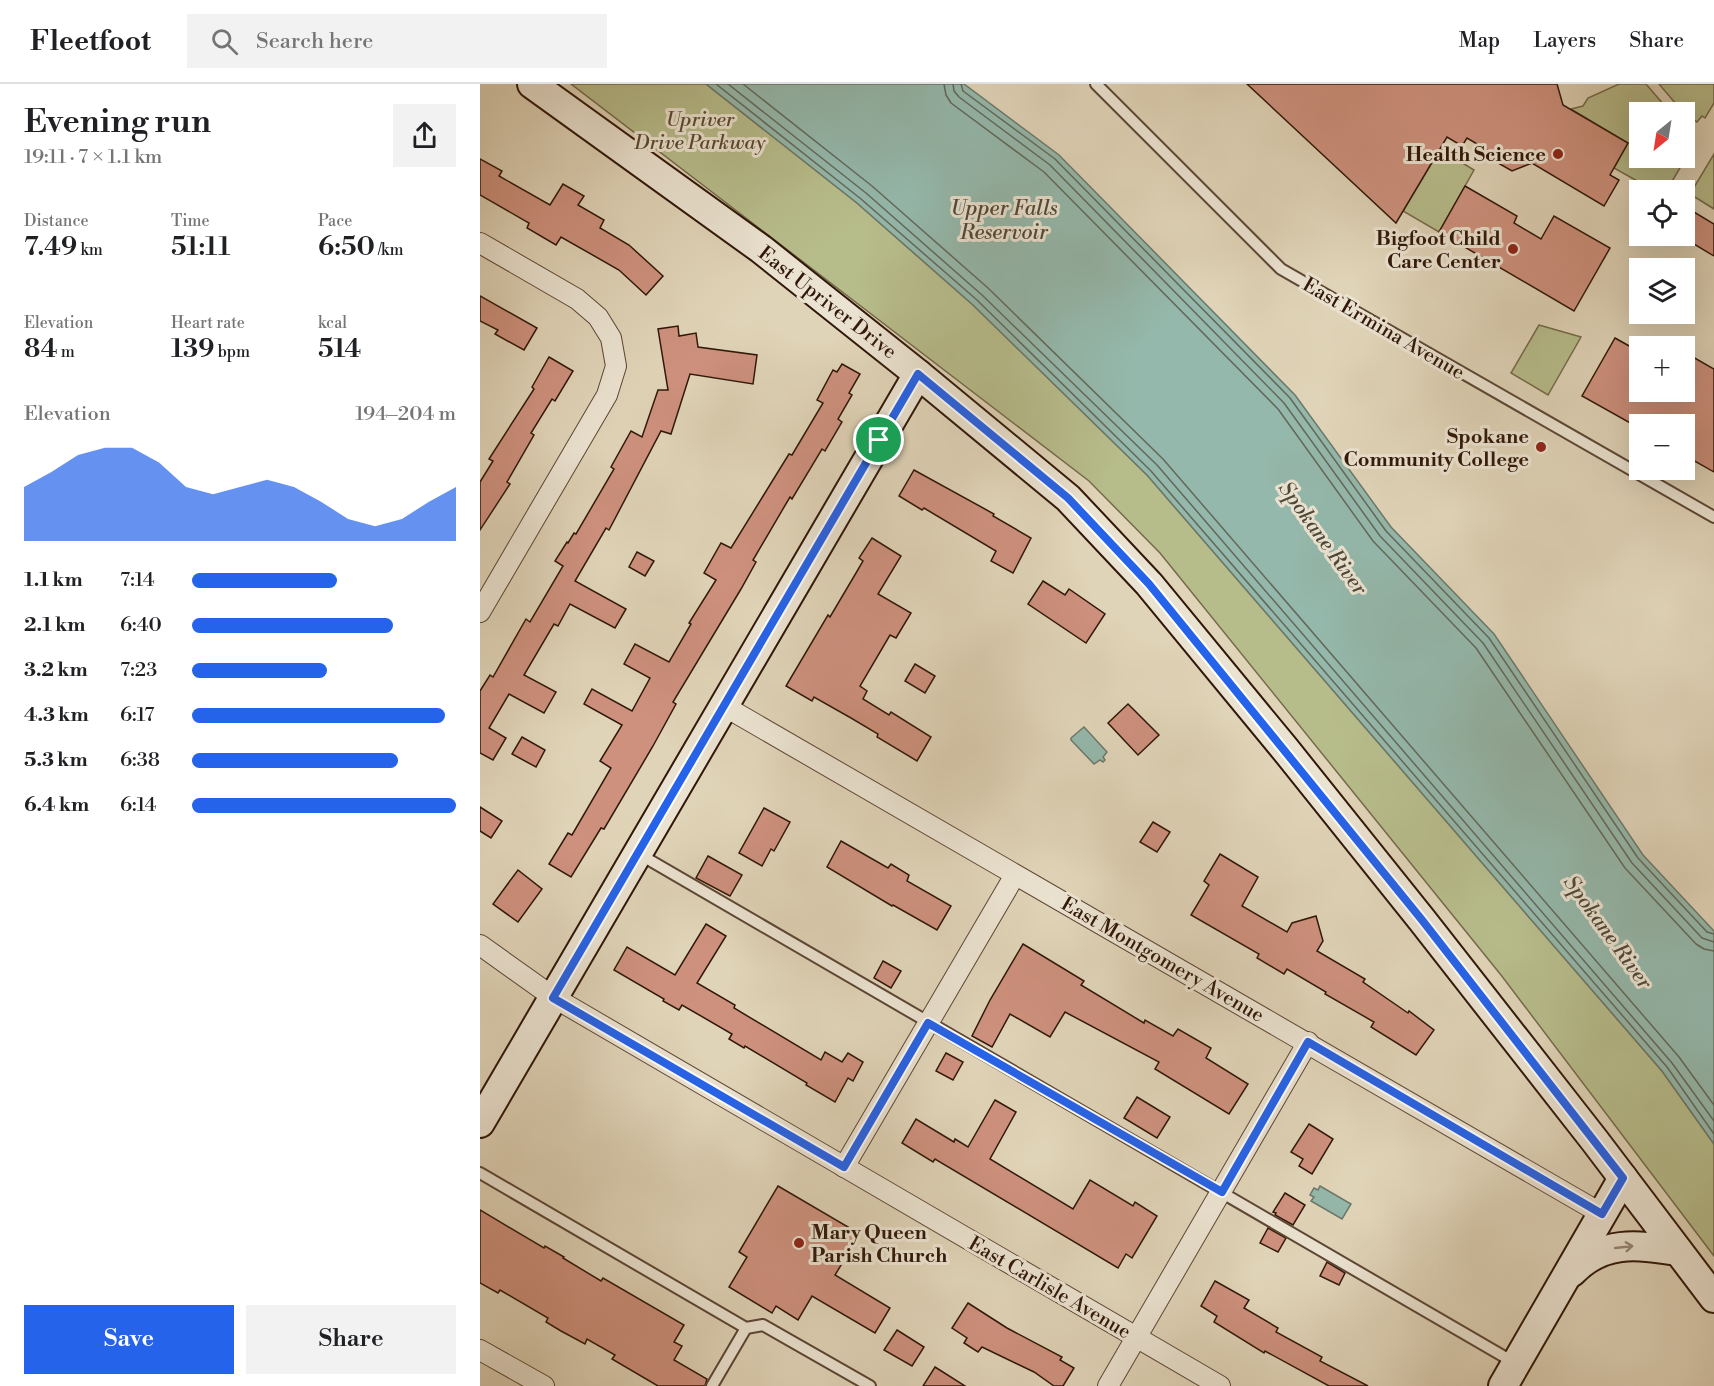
<!DOCTYPE html>
<html lang="en">
<head>
<meta charset="utf-8">
<style>
	:root { --surface:#fff; --page:#f2f2f2; --text:#202124; --muted:#757577; --line:#e0e0e0; --accent:#2563eb }
	body { margin:0; font-family:"Libre Bodoni",serif; background:var(--page); color:var(--text); height:100vh; display:flex; flex-direction:column; font-size:22px; white-space:nowrap }
	* { box-sizing:border-box; margin:0 }
	p { font-size:20px; color:var(--muted) }
	.icon { flex:none; width:33px; height:33px; fill:none; stroke:currentColor; stroke-width:2; stroke-linecap:round; stroke-linejoin:round }
	.map { position:relative; flex:1; overflow:hidden }
	.details { display:flex; flex-direction:column; background:var(--surface); width:480px }
	.details>* { flex:none }
	.needle { width:39px; rotate:210deg }
	.tools { position:absolute; left:1149px; top:18px; display:grid; gap:12px }
	.tools a { display:grid; place-items:center; width:66px; height:66px; border-radius:0px; background:var(--surface); box-shadow:0 6px 24px #0002; font-size:30px }
	.pin { position:absolute; display:grid; place-items:center; width:51px; height:51px; color:#fff; margin:-26px; border:3px solid #fff; border-radius:50%; box-shadow:0 2px 6px #0007 }
	.round { display:grid; place-items:center; flex:none; width:63px; height:63px; border-radius:0px; background:var(--page) }
	.overview { display:flex; align-items:center; justify-content:space-between; height:102px; padding:0 24px }
	h1 { font-size:33px; font-weight:600; line-height:45px }
	.figures { display:grid; grid-template-columns:repeat(3,1fr); gap:9px; height:102px; padding:6px 24px }
	.figures div { display:grid; align-content:center }
	.figures b { font-size:26px; font-weight:600 }
	.figures small { font-size:16px; font-weight:400 }
	.figures p { font-size:16px }
	.chart { height:168px; padding:12px 24px }
	.chart p { display:flex; justify-content:space-between }
	.chart svg { width:100%; height:108px; margin-top:6px; fill:var(--accent); opacity:.7 }
	.button { display:flex; gap:12px; margin-top:auto; padding:12px 24px }
	.button a { flex:1; height:69px; border-radius:0px; background:var(--accent); color:#fff; font-size:24px; font-weight:600; line-height:69px; text-align:center }
	.button a+a { background:var(--page); color:var(--text) }
	ul { padding:0 24px; list-style:none; font-size:20px }
	li { display:grid; grid-template-columns:96px 72px 1fr; align-items:center; height:45px }
	li i { height:15px; border-radius:8px; background:var(--accent) }
	header { display:flex; align-items:center; gap:36px; box-sizing:border-box; height:84px; padding:0 30px; background:var(--surface); border-bottom:2px solid var(--line) }
	header strong { font-size:28px }
	nav { display:flex; gap:33px; margin-inline-start:auto; font-size:21px }
	.search { width:420px; height:54px; background:var(--page); display:flex; align-items:center; gap:15px; box-sizing:border-box; padding:0 21px; border-radius:0px; color:var(--muted); font-size:22px }
	main { display:flex; flex:1; min-height:0 }
	.map>svg:first-child { display:block }
	.green { fill:#b7bc8b; stroke:#746a4a; stroke-width:1.5 }
	.water { fill:#94b8ab; stroke:#6c786a; stroke-width:1.5 }
	.lines { fill:none; stroke-linecap:round; stroke-linejoin:round }
	.shore { stroke:#62685a; stroke-width:1.5 }
	.building { fill:#ce917e; stroke:#301708; stroke-width:1.5 }
	.lane-casing { stroke:#5c4634; stroke-width:14 }
	.street-casing { stroke:#5c4634; stroke-width:22 }
	.secondary-casing { stroke:#301708; stroke-width:32 }
	.lane { stroke:#ebe3d1; stroke-width:10 }
	.street { stroke:#ebe3d1; stroke-width:20 }
	.secondary { stroke:#ebe3d1; stroke-width:28 }
	.oneway { stroke:#978777 }
	.route-casing { stroke:#fff; stroke-width:12 }
	.route { stroke:#2563eb; stroke-width:8 }
	.poi-dot { fill:#8f2418; stroke:#ebe3d1; stroke-width:2 }
	.labels { text-anchor:middle; stroke-width:6; stroke-linejoin:round; paint-order:stroke }
	.park-label { font-size:20px; font-style:italic; fill:#58492f; stroke:#ebe3d1 }
	.poi-label { font-size:20px; font-weight:bold; fill:#301708; stroke:#ebe3d1; text-anchor:end }
	.street-label { font-size:20px; fill:#301708; stroke:#ebe3d1 }
	.water-label { font-size:21px; font-style:italic; fill:#4e4739; stroke:#ebe3d1 }
</style>
</head>
<body>
<header>
<strong>Fleetfoot</strong>
<div class="search"><svg class="icon" aria-label="search" viewBox="0 0 24 24"><circle cx="10" cy="10" r="6"/><path d="M15 15l6 6"/></svg>Search here</div>
<nav><a>Map</a><a>Layers</a><a>Share</a></nav>
</header>
<main>
<section class="details">
<div class="overview"><div><h1>Evening run</h1><p>19:11 · 7 × 1.1 km</p></div><a class="round"><svg class="icon" aria-label="share" viewBox="0 0 24 24"><path d="M12 15V3M7 8l5-5 5 5M5 13v7h14v-7"/></svg></a></div>
<div class="figures">
<div><p>Distance</p><b>7.49<small> km</small></b></div>
<div><p>Time</p><b>51:11</b></div>
<div><p>Pace</p><b>6:50<small> /km</small></b></div>
</div>
<div class="figures">
<div><p>Elevation</p><b>84<small> m</small></b></div>
<div><p>Heart rate</p><b>139<small> bpm</small></b></div>
<div><p>kcal</p><b>514</b></div>
</div>
<div class="chart"><p><span>Elevation</span>194–204 m</p>
<svg viewBox="0 0 160 44" preserveAspectRatio="none"><path d="M0 44V22L10 16L20 9L30 6L40 6L50 12L60 22L70 25L80 22L90 19L100 22L110 28L120 35L130 38L140 35L150 28L160 22V44z"/></svg>
</div>
<ul>
<li><b>1.1 km</b>7:14<i style="width:55%"></i></li>
<li><b>2.1 km</b>6:40<i style="width:76%"></i></li>
<li><b>3.2 km</b>7:23<i style="width:51%"></i></li>
<li><b>4.3 km</b>6:17<i style="width:96%"></i></li>
<li><b>5.3 km</b>6:38<i style="width:78%"></i></li>
<li><b>6.4 km</b>6:14<i style="width:100%"></i></li>
</ul>
<div class="button"><a>Save</a><a>Share</a></div>
</section>
<div class="map">
<svg width="1234" height="1302" viewBox="0 0 1234 1302">
	<rect width="100%" height="100%" fill="#e0d4b8"/>
	<filter id="stains"><feTurbulence type="fractalNoise" baseFrequency=".00333" numOctaves="4"/><feColorMatrix values="0 0 0 0 .2 0 0 0 0 .09 0 0 0 0 .02 0 0 0 .5 -.17"/></filter>
	<radialGradient id="worn" r=".72"><stop offset=".6" stop-color="#630" stop-opacity="0"/><stop offset="1" stop-color="#630" stop-opacity=".3"/></radialGradient>
	<g class="green">
		<polygon points="91,0 226,0 377,119 493,221 667,391 1182,987 1234,1060 1234,1172 1021,891 680,469 609,397"/>
		<polygon points="1139,0 1166,0 1190,28 1160,28 1160,74 1204,74 1205,41 1211,46 1206,54 1214,60 1187,106 1173,106 1134,84 1148,59 1091,25 1103,22 1108,14"/>
		<polygon points="1179,0 1234,0 1234,19 1225,34 1222,32 1217,38 1202,27"/>
		<polygon points="960,65 994,86 959,148 923,127"/>
		<polygon points="1234,70 1234,125 1210,110"/>
		<polygon points="1059,241 1101,253 1068,311 1031,289"/>
	</g>
	<g class="water">
		<polygon points="226,0 484,0 579,71 815,311 911,443 1014,550 1163,771 1234,847 1234,1060 1182,987 667,391 493,221 377,119"/>
		<polygon points="604,643 627,668 623,673 625,676 623,678 620,676 614,680 591,656 591,654"/>
		<polygon points="840,1102 871,1120 862,1135 831,1117 834,1113 830,1111 834,1104 838,1106"/>
	</g>
	<g class="lines">
		<g class="shore">
			<polyline points="236,0 381,115 497,216 671,387 1187,983 1234,1050"/>
			<polyline points="248,0 386,109 502,211 677,381 1192,979 1234,1037"/>
			<polyline points="263,0 392,102 508,204 683,375 1199,973 1234,1021"/>
			<polyline points="464,0 466,11 471,19 564,88 798,325 893,457 996,564 1145,784 1216,860 1224,865 1234,867"/>
			<polyline points="473,0 474,7 479,13 570,81 804,319 900,452 1003,559 1152,779 1222,854 1234,858"/>
			<polyline points="481,0 483,7 575,75 810,314 906,447 1009,554 1158,774 1227,848 1234,850"/>
		</g>
	</g>
	<g class="building">
		<polygon points="767,0 1077,0 1083,21 1148,59 1130,91 1139,96 1124,122 1052,79 1032,87 1018,79 1021,74 987,54 982,62 967,53 916,139"/>
		<polygon points="0,75 22,87 19,92 70,121 83,100 104,112 98,121 124,136 120,144 149,161 183,192 166,211 139,186 81,153 76,161 47,144 49,139 0,111"/>
		<polygon points="985,102 1037,132 1034,139 1061,155 1074,132 1130,164 1094,227 959,148"/>
		<polygon points="1204,122 1234,140 1234,172 1204,154"/>
		<polygon points="0,212 57,244 44,266 15,250 18,246 0,237"/>
		<polygon points="198,242 199,252 216,249 218,263 277,271 273,300 210,290 191,350 181,347 129,446 126,444 95,497 146,525 135,544 90,520 78,542 74,540 44,591 76,608 64,629 29,610 9,644 26,654 13,676 0,669 0,607 10,591 13,593 46,535 50,538 83,482 75,477 87,458 88,459 94,449 96,450 134,385 131,383 151,347 162,353 178,306 188,306 178,245"/>
		<polygon points="1135,254 1160,268 1160,308 1204,308 1204,287 1213,273 1234,285 1234,388 1204,371 1204,340 1152,340 1102,312"/>
		<polygon points="69,273 93,287 75,317 72,315 51,349 54,351 27,398 30,400 0,446 0,398 13,377 9,375 54,305 52,303"/>
		<polygon points="362,280 380,290 369,309 372,311 358,335 362,338 345,367 342,365 312,415 310,413 273,476 276,478 261,505 193,618 196,620 173,662 124,745 121,744 91,793 69,780 88,749 92,751 131,684 120,677 142,641 104,620 112,605 152,627 170,594 144,580 155,560 189,578 211,540 209,539 236,496 224,489 241,459 251,464 309,370 312,371 343,319 337,316 353,286 357,288"/>
		<polygon points="434,386 514,430 513,432 551,454 533,489 511,477 516,467 444,424 442,426 419,412"/>
		<polygon points="392,454 421,472 398,510 431,529 416,554 410,551 380,602 387,607 383,615 409,631 411,628 451,653 437,677 397,653 398,650 371,634 334,613 332,617 306,602 348,531 350,533 376,489 383,477 379,474"/>
		<polygon points="157,468 174,477 165,492 149,483"/>
		<polygon points="563,497 585,511 589,505 625,530 606,559 548,520"/>
		<polygon points="435,580 455,592 445,609 425,597"/>
		<polygon points="648,620 679,651 658,671 628,639"/>
		<polygon points="42,653 65,666 56,683 32,670"/>
		<polygon points="0,723 22,737 11,754 0,747"/>
		<polygon points="284,724 310,738 294,767 291,765 282,782 259,769"/>
		<polygon points="673,738 690,748 677,768 660,758"/>
		<polygon points="361,757 408,784 411,780 429,791 427,797 471,822 457,846 413,821 412,822 347,783"/>
		<polygon points="740,770 778,793 762,822 807,848 812,839 836,832 843,857 837,867 885,895 883,898 928,929 929,927 954,946 936,971 891,943 894,938 845,910 846,908 807,885 804,890 777,874 779,870 711,831 729,801 724,797"/>
		<polygon points="228,772 262,791 250,812 216,794"/>
		<polygon points="38,786 62,805 38,838 13,820"/>
		<polygon points="226,840 246,852 217,899 255,921 254,924 341,976 345,968 362,978 368,969 383,978 373,997 368,994 355,1018 326,1001 327,999 265,962 264,964 249,955 252,950 202,921 199,926 183,917 184,915 134,886 147,863 195,891"/>
		<polygon points="543,860 604,897 601,901 664,939 665,936 693,952 698,945 731,964 726,974 768,1000 749,1030 675,985 679,978 585,928 570,953 530,930 512,963 492,952 510,916"/>
		<polygon points="403,877 421,887 411,904 394,894"/>
		<polygon points="466,969 483,978 473,996 456,987"/>
		<polygon points="657,1013 690,1033 677,1054 644,1034"/>
		<polygon points="515,1016 536,1028 510,1075 593,1125 610,1096 653,1122 655,1118 677,1132 652,1174 646,1170 638,1184 455,1075 453,1078 422,1059 436,1035 474,1058 475,1055 488,1063"/>
		<polygon points="829,1040 853,1055 832,1090 819,1082 823,1075 811,1068"/>
		<polygon points="298,1102 380,1150 355,1191 410,1224 395,1249 332,1212 318,1236 296,1222 292,1229 249,1203 267,1173 259,1168"/>
		<polygon points="805,1109 825,1121 813,1141 795,1131 796,1129 793,1128"/>
		<polygon points="0,1126 64,1164 65,1162 84,1173 83,1174 121,1197 123,1194 204,1241 194,1258 202,1262 194,1276 227,1295 225,1302 178,1302 132,1275 135,1271 107,1255 105,1260 81,1247 66,1238 68,1234 20,1206 18,1209 0,1199"/>
		<polygon points="788,1144 806,1154 798,1168 780,1159"/>
		<polygon points="847,1178 865,1189 859,1201 840,1192"/>
		<polygon points="735,1197 769,1216 764,1224 798,1244 796,1248 842,1273 840,1277 888,1302 849,1302 785,1267 784,1269 734,1238 737,1232 721,1222"/>
		<polygon points="488,1219 527,1244 582,1273 580,1276 594,1284 583,1302 574,1302 554,1288 502,1263 498,1268 484,1259 487,1254 472,1244"/>
		<polygon points="417,1246 444,1263 432,1282 404,1266"/>
		<polygon points="455,1283 485,1302 443,1302"/>
	</g>
	<g class="lines">
		<g class="lane-casing">
			<g id="lane">
				<polyline points="616,0 801,185 1234,433"/>
				<polyline points="159,770 1035,1279"/>
				<polyline points="0,1089 266,1244 283,1241 390,1302"/>
				<polyline points="232,1302 266,1244"/>
			</g>
		</g>
		<g class="street-casing">
			<g id="street">
				<polyline points="0,159 97,215 118,233 131,254 136,282 127,311 0,528"/>
				<polyline points="244,622 1122,1130"/>
				<polyline points="0,861 73,913 740,1302"/>
				<polyline points="364,1083 535,791"/>
				<polyline points="0,1266 64,1302"/>
				<polyline points="628,1302 828,958"/>
			</g>
		</g>
		<g class="secondary-casing">
			<g id="secondary">
				<polyline points="52,0 281,165 438,290 588,414 669,500 805,665 942,836 1115,1057 1234,1214"/>
				<polyline points="0,1039 438,290"/>
				<path d="M1092,1188C1124,1155 1158,1161 1198,1167"/>
				<polyline points="1023,1302 1143,1094"/>
			</g>
		</g>
		<use href="#lane" class="lane"/>
		<use href="#street" class="street"/>
		<use href="#secondary" class="secondary"/>
	</g>
	<defs><path id="oneway-shaft" d="M-6 0H5M1.5-3L5.5 0L1.5 3" fill="none" stroke-width="1.6" stroke-linecap="round" stroke-linejoin="round" transform="scale(1.5)"/></defs>
	<use class="oneway" href="#oneway-shaft" transform="translate(1144 1163) rotate(-6)"/>
	<g class="lines">
		<g class="route-casing">
			<polygon id="route" points="438,290 588,414 669,500 942,836 1143,1094 1122,1130 828,958 742,1108 448,939 364,1083 73,914"/>
		</g>
		<use href="#route" class="route"/>
	</g>
	<g class="poi-dot">
		<circle cx="1078" cy="70" r="6"/>
		<circle cx="1033" cy="165" r="6"/>
		<circle cx="1061" cy="363" r="6"/>
		<circle cx="319" cy="1159" r="6"/>
	</g>
	<g class="labels">
		<g class="park-label">
			<text x="220" y="42">Upriver<tspan x="220" dy="23">Drive Parkway</tspan></text>
		</g>
		<g class="poi-label">
			<text x="1066" y="77">Health Science</text>
			<text x="1021" y="161">Bigfoot Child<tspan x="1021" dy="23">Care Center</tspan></text>
			<text x="1049" y="359">Spokane<tspan x="1049" dy="23">Community College</tspan></text>
			<text x="331" y="1155" text-anchor="start">Mary Queen<tspan x="331" dy="23">Parish Church</tspan></text>
		</g>
		<g class="street-label">
			<text transform="translate(348 218) rotate(38)" y="7">East Upriver Drive</text>
			<text transform="translate(904 244) rotate(30)" y="7">East Ermina Avenue</text>
			<text transform="translate(683 875) rotate(30)" y="7">East Montgomery Avenue</text>
			<text transform="translate(570 1203) rotate(30)" y="7">East Carlisle Avenue</text>
		</g>
		<g class="water-label">
			<text x="524" y="131">Upper Falls<tspan x="524" dy="24">Reservoir</tspan></text>
			<text transform="translate(843 454) rotate(54)" y="7">Spokane River</text>
			<text transform="translate(1128 848) rotate(54)" y="7">Spokane River</text>
		</g>
	</g>
	<rect width="100%" height="100%" filter="url(#stains)"/>
	<rect width="100%" height="100%" fill="url(#worn)"/>
</svg>
<div class="tools">
<a><svg class="needle" viewBox="-14 -14 28 28"><path d="M0-13l5 13h-10z" fill="#e53935"/><path d="M0 13l5-13h-10z" fill="#757577"/></svg></a>
<a><svg class="icon" aria-label="locate" viewBox="0 0 24 24"><circle cx="12" cy="12" r="6"/><path d="M12 2v4M12 18v4M2 12h4M18 12h4"/></svg></a>
<a><svg class="icon" aria-label="layers" viewBox="0 0 24 24"><path d="M12 4l9 5-9 5-9-5zM3 14l9 5 9-5"/></svg></a>
<a>+</a>
<a>−</a>
</div>
<div class="pin" style="left:399px;top:356px;background:#1e9e55"><svg class="icon" aria-label="arrive" viewBox="0 0 24 24"><path d="M6 21V4h12l-3 4 3 4H6"/></svg></div>
</div>
</main>
</body>
</html>
